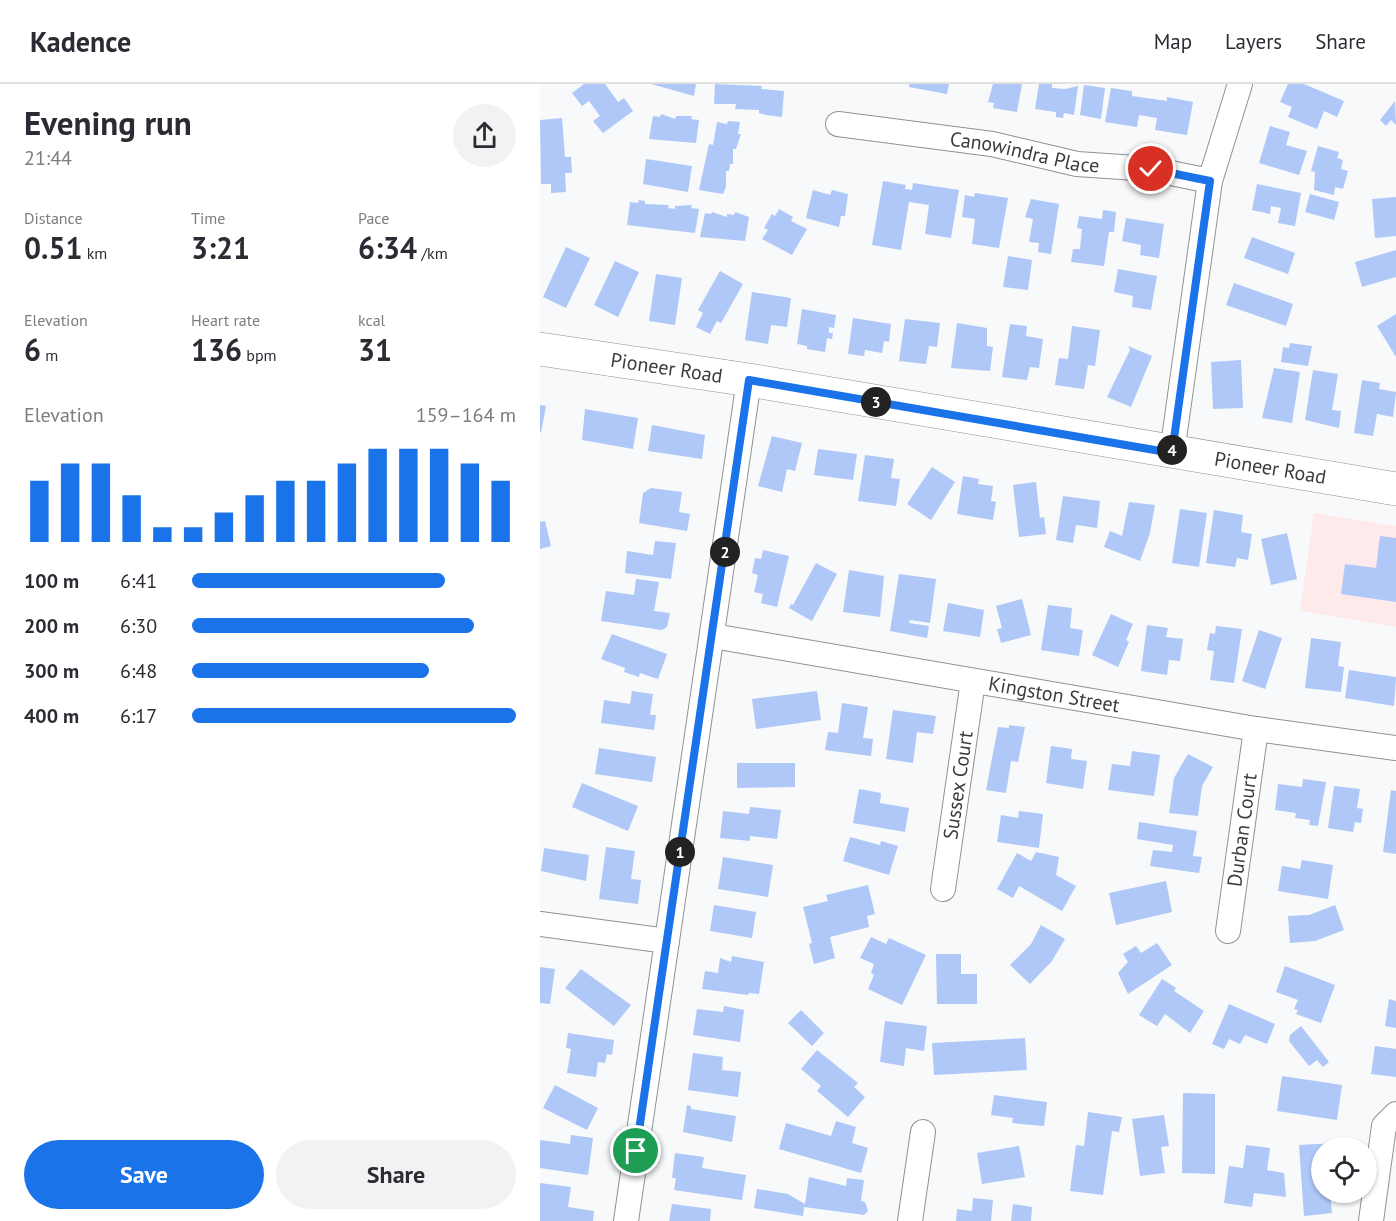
<!DOCTYPE html>
<html lang="en">
<head>
<meta charset="utf-8">
<style>
	:root { --surface:#fff; --page:#f2f2f3; --text:#2b2b33; --muted:#7c7c81; --line:#e1e1e2; --accent:#1a73e8 }
	body { margin:0; font-family:"PT Sans",sans-serif; background:var(--page); color:var(--text); height:100vh; display:flex; flex-direction:column; font-size:22px; white-space:nowrap }
	* { box-sizing:border-box; margin:0 }
	p { font-size:20px; color:var(--muted) }
	.icon { flex:none; width:33px; height:33px; fill:none; stroke:currentColor; stroke-width:2; stroke-linecap:round; stroke-linejoin:round }
	.map { position:relative; flex:1; overflow:hidden }
	.side { display:flex; flex-direction:column; background:var(--surface); width:540px }
	.side>* { flex:none }
	.fabs { position:absolute; left:771px; top:1053px; display:grid; gap:12px }
	.fabs a { display:grid; place-items:center; width:66px; height:66px; border-radius:50%; background:var(--surface); box-shadow:0 2px 4px #0004; font-size:30px }
	.pin { position:absolute; display:grid; place-items:center; width:51px; height:51px; color:#fff; margin:-26px; border:3px solid #fff; border-radius:50%; box-shadow:0 2px 6px #0007 }
	.km { position:absolute; width:30px; height:30px; margin:-15px; border-radius:50%; background:#222; color:#fff; font-size:16px; line-height:30px; text-align:center }
	.round { display:grid; place-items:center; flex:none; width:63px; height:63px; border-radius:32px; background:var(--page) }
	.overview { display:flex; align-items:center; justify-content:space-between; height:102px; padding:0 24px }
	h1 { font-size:33px; font-weight:600; line-height:45px }
	.figures { display:grid; grid-template-columns:repeat(3,1fr); gap:9px; height:102px; padding:6px 24px }
	.figures div { display:grid; align-content:center }
	.figures b { font-size:30px; font-weight:600 }
	.figures small { font-size:16px; font-weight:400 }
	.figures p { font-size:16px }
	.chart { height:168px; padding:12px 24px }
	.chart p { display:flex; justify-content:space-between }
	.chart svg { width:100%; height:108px; margin-top:6px; stroke:var(--accent); stroke-width:6 }
	.action { display:flex; gap:12px; margin-top:auto; padding:12px 24px }
	.action a { flex:1; height:69px; border-radius:36px; background:var(--accent); color:#fff; font-size:24px; font-weight:600; line-height:69px; text-align:center }
	.action a+a { background:var(--page); color:var(--text) }
	ul { padding:0 24px; list-style:none; font-size:20px }
	li { display:grid; grid-template-columns:96px 72px 1fr; align-items:center; height:45px }
	li i { height:15px; border-radius:8px; background:var(--accent) }
	header { display:flex; align-items:center; gap:36px; box-sizing:border-box; height:84px; padding:0 30px; background:var(--surface); border-bottom:2px solid var(--line) }
	header strong { font-size:28px }
	nav { display:flex; gap:33px; margin-inline-start:auto; font-size:21px }
	main { display:flex; flex:1; min-height:0 }
	.map>svg:first-child { display:block }
	.education { fill:#fee9eb }
	.building { fill:#afc8f8 }
	.lines { fill:none; stroke-linecap:round; stroke-linejoin:round }
	.minor-casing { stroke:#909192; stroke-width:26 }
	.secondary-casing { stroke:#909192; stroke-width:34 }
	.minor { stroke:#fff; stroke-width:24 }
	.secondary { stroke:#fff; stroke-width:33 }
	.route-casing { stroke:#fff; stroke-width:12 }
	.route { stroke:#1a73e8; stroke-width:8 }
	.labels { text-anchor:middle; stroke-width:4.5; stroke-linejoin:round; paint-order:stroke }
	.street-label { font-size:20px; fill:#3b3b3c; stroke:#f8f9fa }
</style>
</head>
<body>
<header>
<strong>Kadence</strong>
<nav><a>Map</a><a>Layers</a><a>Share</a></nav>
</header>
<main>
<section class="side">
<div class="overview"><div><h1>Evening run</h1><p>21:44</p></div><a class="round"><svg class="icon" aria-label="share" viewBox="0 0 24 24"><path d="M12 15V3M7 8l5-5 5 5M5 13v7h14v-7"/></svg></a></div>
<div class="figures">
<div><p>Distance</p><b>0.51<small> km</small></b></div>
<div><p>Time</p><b>3:21</b></div>
<div><p>Pace</p><b>6:34<small> /km</small></b></div>
</div>
<div class="figures">
<div><p>Elevation</p><b>6<small> m</small></b></div>
<div><p>Heart rate</p><b>136<small> bpm</small></b></div>
<div><p>kcal</p><b>31</b></div>
</div>
<div class="chart"><p><span>Elevation</span>159–164 m</p>
<svg viewBox="0 0 160 44" preserveAspectRatio="none"><path d="M5 44V19M15 44V12M25 44V12M35 44V25M45 44V38M55 44V38M65 44V32M75 44V25M85 44V19M95 44V19M105 44V12M115 44V6M125 44V6M135 44V6M145 44V12M155 44V19"/></svg>
</div>
<ul>
<li><b>100 m</b>6:41<i style="width:78%"></i></li>
<li><b>200 m</b>6:30<i style="width:87%"></i></li>
<li><b>300 m</b>6:48<i style="width:73%"></i></li>
<li><b>400 m</b>6:17<i style="width:100%"></i></li>
</ul>
<div class="action"><a>Save</a><a>Share</a></div>
</section>
<div class="map">
<svg width="856" height="1137" viewBox="0 0 856 1137">
	<rect width="100%" height="100%" fill="#f8f9fa"/>
	<polygon class="education" points="774,429 856,442 856,543 760,527"/>
	<g class="building">
		<polygon points="44,0 65,0 78,18 84,14 93,27 63,49 53,37 60,32 49,17 42,22 32,9"/>
		<polygon points="111,0 156,0 154,12"/>
		<polygon points="175,0 222,2 221,5 244,7 242,33 226,31 219,29 219,26 195,25 196,20 174,20"/>
		<polygon points="369,0 409,0 407,10 369,3"/>
		<polygon points="453,0 482,0 477,28 453,24 454,19 448,18"/>
		<polygon points="499,0 512,0 512,4 525,5 538,2 534,31 524,29 523,34 516,33 516,28 495,25"/>
		<polygon points="748,0 764,0 804,17 797,33 784,27 777,45 748,33 752,23 740,18"/>
		<polygon points="544,1 565,4 561,35 540,31"/>
		<polygon points="571,4 592,7 592,12 627,17 627,13 653,18 647,51 615,46 617,34 599,31 597,43 565,38"/>
		<polygon points="855,17 856,41 851,36 846,42 840,36"/>
		<polygon points="121,30 135,35 136,32 152,32 151,35 159,36 156,59 109,55 113,32 120,33"/>
		<polygon points="22,34 25,73 31,73 32,89 25,89 26,108 11,109 11,100 1,100 0,36"/>
		<polygon points="188,37 200,38 198,50 201,50 196,65 193,65 193,80 190,80 189,87 186,87 186,103 183,110 159,106 169,60 173,61 177,38 187,40"/>
		<polygon points="730,42 750,48 746,61 767,67 759,91 719,79"/>
		<polygon points="778,62 799,68 797,74 803,76 801,85 808,87 803,105 795,103 794,111 774,106 775,88 771,87"/>
		<polygon points="106,75 152,82 148,108 103,100"/>
		<polygon points="343,97 366,101 365,105 372,106 373,99 419,106 411,154 385,150 389,121 369,118 361,166 332,161"/>
		<polygon points="717,100 761,109 755,142 738,139 741,124 731,122 730,130 712,126"/>
		<polygon points="273,106 290,111 292,106 308,110 305,132 301,132 299,143 266,134"/>
		<polygon points="435,109 468,114 459,164 432,160 435,135 422,133 425,111 434,113"/>
		<polygon points="770,110 799,118 794,136 765,128"/>
		<polygon points="856,113 856,152 835,154 832,115"/>
		<polygon points="491,115 519,120 511,170 498,168 499,159 489,158 493,135 485,133"/>
		<polygon points="99,116 105,117 105,120 129,121 128,124 135,125 135,122 152,121 151,124 159,125 155,149 87,141 90,118 98,119"/>
		<polygon points="239,125 253,133 251,137 267,145 252,171 222,155 228,146 224,144 232,130 235,132"/>
		<polygon points="563,126 576,128 574,148 569,148 564,182 531,178 533,165 540,165 542,145 537,144 539,132 562,135"/>
		<polygon points="172,128 187,133 187,130 194,131 195,128 209,133 205,157 160,153 165,129 171,130"/>
		<polygon points="586,134 624,140 619,174 600,171 601,161 582,157"/>
		<polygon points="712,153 755,169 748,190 704,174"/>
		<polygon points="26,163 50,174 26,224 3,213"/>
		<polygon points="856,166 856,193 822,203 815,178"/>
		<polygon points="468,172 492,176 488,206 463,203"/>
		<polygon points="75,177 99,188 78,233 54,221"/>
		<polygon points="578,185 617,192 611,226 592,223 593,212 574,208"/>
		<polygon points="180,187 203,200 181,239 177,237 170,250 156,243 163,229 158,226"/>
		<polygon points="116,190 142,194 135,241 109,237"/>
		<polygon points="694,199 753,220 746,242 686,221"/>
		<polygon points="212,208 251,214 247,243 231,241 228,260 205,256"/>
		<polygon points="262,225 296,231 294,244 289,243 289,249 293,249 292,255 287,254 285,268 267,265 267,262 257,260"/>
		<polygon points="856,230 856,273 837,242"/>
		<polygon points="313,234 351,240 349,258 344,257 342,269 325,266 324,272 308,270"/>
		<polygon points="365,235 400,239 397,263 389,262 386,280 359,277"/>
		<polygon points="417,239 447,244 447,262 453,263 450,287 411,284"/>
		<polygon points="470,240 487,242 486,252 503,255 499,284 490,283 487,296 462,293"/>
		<polygon points="532,242 560,246 555,282 548,281 544,305 515,301 519,274 528,275"/>
		<polygon points="750,259 772,262 768,282 741,278 743,263 749,264"/>
		<polygon points="588,262 612,272 591,323 567,313 590,266"/>
		<polygon points="701,276 703,324 673,325 671,278"/>
		<polygon points="734,284 760,288 752,339 722,334"/>
		<polygon points="773,286 798,290 792,326 801,327 799,344 765,336"/>
		<polygon points="822,296 840,299 839,305 856,308 853,333 837,330 833,352 814,349"/>
		<polygon points="0,321 6,322 1,349 0,348"/>
		<polygon points="45,325 98,334 93,365 42,356"/>
		<polygon points="112,341 165,351 162,375 108,367"/>
		<polygon points="232,352 262,359 255,387 247,385 242,408 218,402"/>
		<polygon points="278,365 317,370 313,396 274,391"/>
		<polygon points="325,371 354,375 351,394 360,395 356,422 318,417"/>
		<polygon points="392,383 415,398 391,436 367,420"/>
		<polygon points="423,392 439,395 438,400 453,402 451,417 456,418 453,436 417,430"/>
		<polygon points="496,398 500,434 504,433 506,450 479,453 473,401"/>
		<polygon points="111,404 142,408 139,428 150,430 147,447 99,439 103,409"/>
		<polygon points="523,412 560,417 557,444 536,441 533,459 516,456"/>
		<polygon points="589,418 615,421 610,449 600,477 564,463 570,447 582,452"/>
		<polygon points="640,425 667,429 659,483 632,479"/>
		<polygon points="674,426 703,431 701,448 712,450 708,476 697,474 695,483 666,479"/>
		<polygon points="5,437 11,462 0,465 0,438"/>
		<polygon points="747,449 757,495 731,501 721,455"/>
		<polygon points="840,452 856,454 856,518 801,510 805,480 836,484"/>
		<polygon points="115,457 136,459 131,495 85,489 87,467 113,471"/>
		<polygon points="223,466 249,472 237,523 221,519 223,510 214,508 218,491 212,489 215,474 221,475"/>
		<polygon points="276,479 297,490 272,537 249,524 251,520 253,521"/>
		<polygon points="309,486 344,492 340,533 303,528"/>
		<polygon points="359,490 396,495 390,539 370,536 369,539 389,542 387,554 350,547"/>
		<polygon points="96,495 119,498 114,527 130,529 127,543 122,546 61,537 66,507 94,511"/>
		<polygon points="482,515 491,551 461,559 457,545 462,544 456,522"/>
		<polygon points="408,519 444,526 440,553 403,547"/>
		<polygon points="508,521 532,524 530,544 543,546 539,572 501,566"/>
		<polygon points="571,530 593,540 586,556 589,558 578,583 552,571"/>
		<polygon points="607,541 628,544 626,553 643,555 640,577 629,576 627,591 601,587"/>
		<polygon points="676,542 702,545 694,599 670,596 674,567 667,566 670,549 675,550"/>
		<polygon points="719,546 742,554 725,605 702,597"/>
		<polygon points="72,550 127,570 118,595 100,589 99,593 84,588 85,584 61,575"/>
		<polygon points="771,554 801,558 798,582 804,583 801,608 765,604"/>
		<polygon points="809,586 856,593 854,622 805,614"/>
		<polygon points="92,607 113,610 110,631 116,631 114,646 61,639 64,616 90,620"/>
		<polygon points="277,607 281,636 216,645 212,615"/>
		<polygon points="302,619 328,623 323,654 333,655 331,672 285,666 288,648 298,649"/>
		<polygon points="353,626 396,632 393,650 377,648 373,679 346,675"/>
		<polygon points="469,641 485,643 478,678 471,677 466,709 446,706 458,643 469,644"/>
		<polygon points="511,662 532,665 531,675 547,677 543,705 506,699"/>
		<polygon points="59,664 116,673 112,698 55,690"/>
		<polygon points="592,667 620,671 614,712 568,706 572,680 590,682"/>
		<polygon points="648,670 673,683 662,702 658,732 629,729 634,694"/>
		<polygon points="197,679 255,679 255,703 197,704"/>
		<polygon points="763,695 786,698 778,742 769,741 770,736 755,734 756,729 735,726 738,700 762,703"/>
		<polygon points="42,699 98,722 88,747 32,723"/>
		<polygon points="794,702 820,705 817,724 823,725 821,739 815,738 813,748 788,744"/>
		<polygon points="319,705 341,709 340,719 369,724 365,748 313,739"/>
		<polygon points="851,706 856,707 856,770 843,768"/>
		<polygon points="210,723 241,726 237,755 210,752 210,757 180,754 183,727 209,730"/>
		<polygon points="479,727 503,730 499,764 457,758 461,731 478,734"/>
		<polygon points="599,738 657,747 653,772 662,773 659,789 610,782 613,766 632,768 633,761 597,755"/>
		<polygon points="310,753 340,761 341,757 358,762 349,791 303,777"/>
		<polygon points="66,763 95,767 91,795 101,796 98,820 59,815"/>
		<polygon points="4,764 49,771 46,797 1,787"/>
		<polygon points="496,768 519,773 516,791 536,802 522,827 479,802 473,814 457,805 477,769 491,777"/>
		<polygon points="183,773 233,781 228,813 178,805"/>
		<polygon points="762,776 793,781 788,815 738,807 742,782 760,785"/>
		<polygon points="626,797 632,828 576,841 569,809"/>
		<polygon points="328,801 335,830 327,832 329,843 290,853 295,874 274,880 269,860 272,859 263,823 288,817 286,811"/>
		<polygon points="174,821 216,828 212,854 170,847"/>
		<polygon points="795,821 804,846 775,857 750,859 748,832 769,831"/>
		<polygon points="501,841 525,855 512,877 490,900 470,881 491,860"/>
		<polygon points="331,853 346,860 349,854 386,871 362,921 328,905 334,891 331,889 334,880 320,874"/>
		<polygon points="617,859 632,881 588,910 578,889 588,878 583,870 596,862 601,869"/>
		<polygon points="396,870 421,870 421,890 437,890 437,920 397,920"/>
		<polygon points="192,872 224,878 219,910 209,909 208,911 162,905 165,887 178,889 180,874 191,878"/>
		<polygon points="745,882 795,901 781,939 756,930 758,926 754,925 758,916 736,908"/>
		<polygon points="0,883 15,885 10,920 0,919"/>
		<polygon points="41,885 91,921 74,942 25,904"/>
		<polygon points="622,895 636,904 634,907 664,927 650,949 625,930 617,942 599,931"/>
		<polygon points="849,915 856,917 856,944 845,942"/>
		<polygon points="689,920 735,940 727,960 705,951 700,960 689,955 684,965 672,960"/>
		<polygon points="184,922 204,926 200,958 153,951 157,925 183,928"/>
		<polygon points="261,926 284,949 272,962 248,939"/>
		<polygon points="345,937 387,942 384,967 366,964 364,982 340,978"/>
		<polygon points="761,942 789,978 783,983 777,976 769,982 749,957 750,951"/>
		<polygon points="28,949 74,956 72,971 67,970 65,979 58,978 56,993 27,989 31,965 26,964"/>
		<polygon points="485,954 487,986 394,991 392,959"/>
		<polygon points="835,962 856,965 856,993 831,990"/>
		<polygon points="277,966 318,999 314,1003 325,1013 308,1033 277,1007 281,1002 261,985"/>
		<polygon points="153,969 183,973 182,986 201,988 198,1013 148,1006"/>
		<polygon points="742,992 802,1001 797,1036 737,1027"/>
		<polygon points="15,1001 58,1024 47,1046 3,1024"/>
		<polygon points="643,1009 675,1010 675,1090 642,1089"/>
		<polygon points="454,1011 507,1018 504,1042 472,1039 473,1034 451,1031"/>
		<polygon points="147,1021 151,1022 151,1025 196,1032 192,1058 143,1048"/>
		<polygon points="548,1028 582,1033 579,1048 572,1047 563,1111 530,1107 536,1061 544,1062"/>
		<polygon points="624,1031 629,1062 621,1063 625,1089 600,1092 592,1035"/>
		<polygon points="296,1037 316,1043 312,1059 328,1064 321,1089 239,1065 246,1039 291,1052"/>
		<polygon points="31,1051 53,1054 48,1091 0,1084 0,1056 30,1060"/>
		<polygon points="796,1059 796,1064 782,1064 782,1108 790,1108 792,1129 764,1132 759,1061"/>
		<polygon points="706,1061 730,1064 727,1086 744,1089 746,1113 714,1109 712,1123 684,1119 689,1082 703,1084"/>
		<polygon points="479,1062 485,1093 442,1100 437,1069"/>
		<polygon points="135,1069 164,1073 162,1084 206,1091 202,1116 134,1106 136,1094 132,1094"/>
		<polygon points="269,1093 306,1102 307,1094 324,1096 321,1117 325,1118 328,1127 324,1131 264,1123 263,1132 214,1124 217,1105 248,1110 265,1120"/>
		<polygon points="0,1099 31,1103 28,1123 54,1127 53,1137 0,1137"/>
		<polygon points="433,1114 453,1116 451,1137 416,1137 417,1125 432,1127"/>
		<polygon points="132,1120 171,1125 170,1137 129,1137"/>
		<polygon points="473,1120 492,1123 491,1137 471,1137"/>
	</g>
	<g class="lines">
		<g class="minor-casing">
			<g id="minor">
				<path id="s1" d="M298,40L452,60L537,80L611,85L670,97"/>
				<polyline points="632,369 670,97 700,0"/>
				<path id="s2" d="M173,552L716,645L856,664"/>
				<path id="s3" d="M403,805L433,597"/>
				<polyline points="0,840 127,857"/>
				<path id="s4" d="M688,847L716,645"/>
				<polyline points="86,1137 209,296"/>
				<polyline points="370,1137 383,1048"/>
				<polyline points="831,1137 844,1042 856,1030"/>
			</g>
		</g>
		<g class="secondary-casing">
			<g id="secondary">
				<path id="s5" d="M0,265L209,296L856,405"/>
			</g>
		</g>
		<use href="#minor" class="minor"/>
		<use href="#secondary" class="secondary"/>
	</g>
	<g class="lines">
		<g class="route-casing">
			<polyline id="route" points="96,1067 209,296 632,369 670,97 611,85"/>
		</g>
		<use href="#route" class="route"/>
	</g>
	<g class="labels">
		<g class="street-label">
			<text dy="7" stroke="none"><textPath href="#s1" startOffset="189">Canowindra Place</textPath></text>
			<text dy="7" stroke="none"><textPath href="#s5" startOffset="128">Pioneer Road</textPath></text>
			<text dy="7" stroke="none"><textPath href="#s5" startOffset="740">Pioneer Road</textPath></text>
			<text dy="7" stroke="none"><textPath href="#s2" startOffset="346">Kingston Street</textPath></text>
			<text dy="7" stroke="none"><textPath href="#s3" startOffset="105">Sussex Court</textPath></text>
			<text dy="7" stroke="none"><textPath href="#s4" startOffset="102">Durban Court</textPath></text>
		</g>
	</g>
</svg>
<div class="fabs">
<a><svg class="icon" aria-label="locate" viewBox="0 0 24 24"><circle cx="12" cy="12" r="6"/><path d="M12 2v4M12 18v4M2 12h4M18 12h4"/></svg></a>
</div>
<div class="pin" style="left:96px;top:1067px;background:#1e9e55"><svg class="icon" aria-label="arrive" viewBox="0 0 24 24"><path d="M6 21V4h12l-3 4 3 4H6"/></svg></div>
<div class="pin" style="left:611px;top:85px;background:#d93025"><svg class="icon" aria-label="check" viewBox="0 0 24 24"><path d="M5 12l5 5 9-10"/></svg></div>
<b class="km" style="left:140px;top:768px">1</b>
<b class="km" style="left:185px;top:468px">2</b>
<b class="km" style="left:336px;top:318px">3</b>
<b class="km" style="left:632px;top:366px">4</b>
</div>
</main>
</body>
</html>
